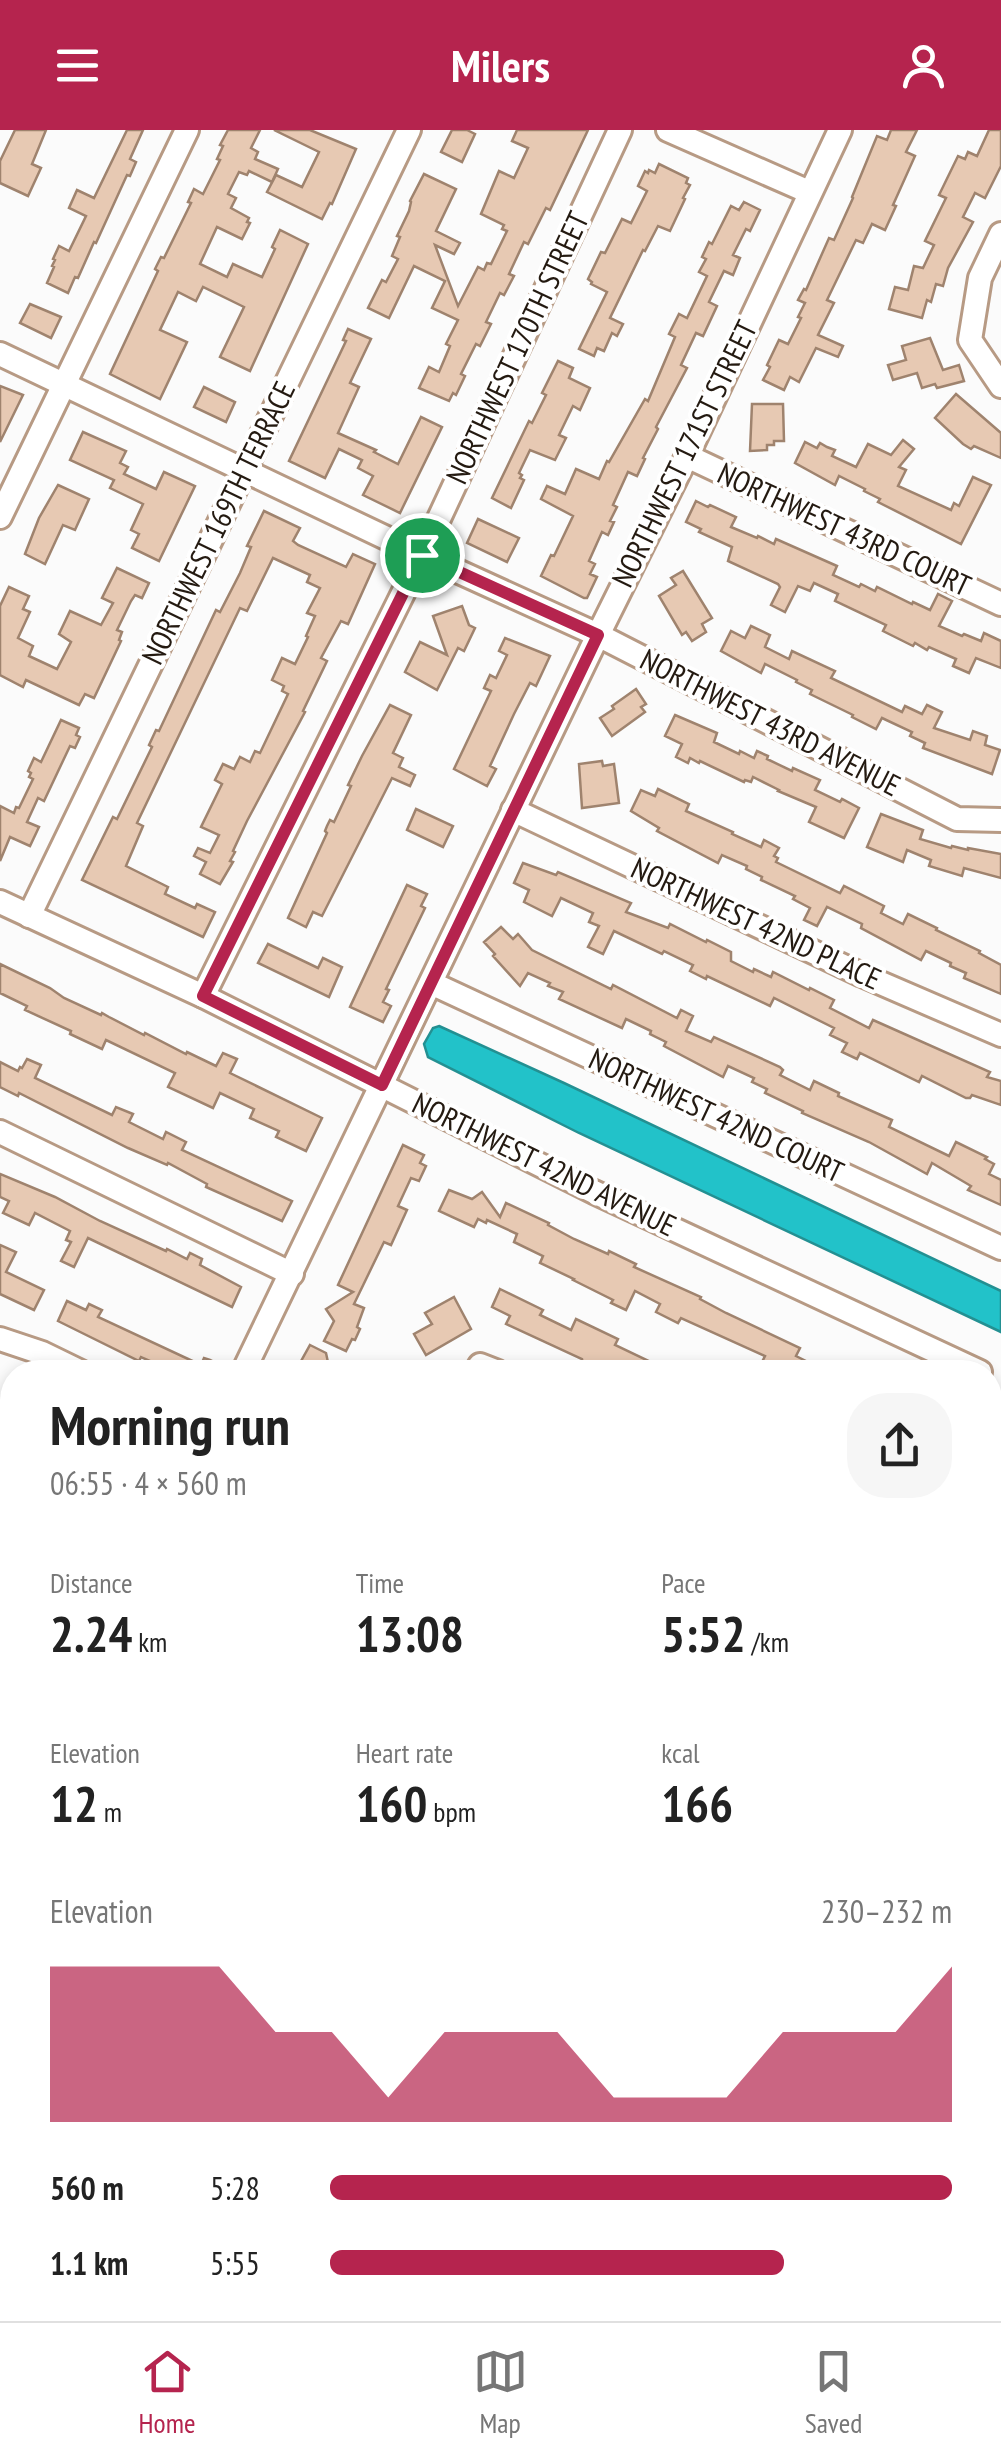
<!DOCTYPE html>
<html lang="en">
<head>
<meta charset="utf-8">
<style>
	:root { --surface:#fff; --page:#f6f6f6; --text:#222; --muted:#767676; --line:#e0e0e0; --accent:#b5244e }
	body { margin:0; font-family:"PT Sans Narrow",sans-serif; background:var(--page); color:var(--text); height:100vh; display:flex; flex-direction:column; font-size:38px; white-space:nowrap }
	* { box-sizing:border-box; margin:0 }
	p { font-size:32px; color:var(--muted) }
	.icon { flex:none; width:55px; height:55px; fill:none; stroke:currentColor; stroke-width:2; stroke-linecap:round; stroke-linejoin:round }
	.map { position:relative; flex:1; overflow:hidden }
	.panel { position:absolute; left:0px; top:1230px; width:1002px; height:962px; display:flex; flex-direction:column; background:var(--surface); border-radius:40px 40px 0 0; box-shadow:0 5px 15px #0003 }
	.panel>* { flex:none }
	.pin { position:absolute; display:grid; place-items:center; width:85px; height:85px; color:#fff; margin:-42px; border:5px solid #fff; border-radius:50%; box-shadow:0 2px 10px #0007 }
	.round { display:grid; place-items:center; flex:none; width:105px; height:105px; border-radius:40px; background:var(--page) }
	.overview { display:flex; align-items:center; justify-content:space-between; height:170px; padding:0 50px }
	h1 { font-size:55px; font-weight:800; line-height:75px }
	.metrics { display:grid; grid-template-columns:repeat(3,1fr); gap:15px; height:170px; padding:10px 50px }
	.metrics div { display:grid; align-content:center }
	.metrics b { font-size:50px; font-weight:800 }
	.metrics small { font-size:28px; font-weight:400 }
	.metrics p { font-size:28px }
	.chart { height:280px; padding:20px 50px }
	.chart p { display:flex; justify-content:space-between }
	.chart svg { width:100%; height:180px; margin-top:10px; fill:var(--accent); opacity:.7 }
	ul { padding:0 50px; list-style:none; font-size:32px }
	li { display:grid; grid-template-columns:160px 120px 1fr; align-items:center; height:75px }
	li i { height:25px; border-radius:12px; background:var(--accent) }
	header { display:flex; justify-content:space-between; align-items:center; height:130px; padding:0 50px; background:var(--accent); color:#fff; font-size:45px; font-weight:800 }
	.tabs { display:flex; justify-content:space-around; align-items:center; height:140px; border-top:2px solid var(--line); background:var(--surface); font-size:28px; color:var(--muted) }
	.tabs a { display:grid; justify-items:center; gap:5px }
	.tabs .active { color:var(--accent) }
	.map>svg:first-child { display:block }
	.water { fill:#22c2c9; stroke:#239092; stroke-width:2.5 }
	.building { fill:#e7c9b3; stroke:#9f836e; stroke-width:2.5 }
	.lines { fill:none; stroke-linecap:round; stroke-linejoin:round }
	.minor-casing { stroke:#b79a84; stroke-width:28 }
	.minor { stroke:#fff; stroke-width:22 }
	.route-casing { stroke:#fff; stroke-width:20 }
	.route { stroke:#b5244e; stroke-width:12 }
	.labels { text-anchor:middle; stroke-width:8; stroke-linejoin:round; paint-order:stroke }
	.street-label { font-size:30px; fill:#241a11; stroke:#fff }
</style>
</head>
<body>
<header><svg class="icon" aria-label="menu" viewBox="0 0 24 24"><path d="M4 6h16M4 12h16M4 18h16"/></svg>Milers<svg class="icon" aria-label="person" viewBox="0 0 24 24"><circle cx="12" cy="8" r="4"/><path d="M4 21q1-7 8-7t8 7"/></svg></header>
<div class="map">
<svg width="1001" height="2191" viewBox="0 0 1001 2191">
	<rect width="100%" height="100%" fill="#fbfbfb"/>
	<polygon class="water" points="439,896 564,953 1001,1161 1001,1202 579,1003 428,927 424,914 433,898"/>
	<g class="building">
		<polygon points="15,0 46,0 32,34 41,38 28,66 0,53 0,31"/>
		<polygon points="127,0 143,0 130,29 136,32 130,46 127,45 96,113 94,112 78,148 75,147 68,163 47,153 54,137 52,136 55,130 53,129 59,116 69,121 86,86 69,78 77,60 94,68"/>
		<polygon points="228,0 260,0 251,18 258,22 255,29 278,39 272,52 249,41 247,45 239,42 228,64 236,68 231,78 249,88 247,92 250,93 242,109 217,97 200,134 227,147 233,134 262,147 275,119 272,117 280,100 308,114 250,241 220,227 244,177 203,157 196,171 178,162 160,200 187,212 160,269 110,244 158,141 155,139 161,127 164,128 191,73 188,72 194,59 203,64 220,30 217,29 223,16 220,15"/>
		<polygon points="274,0 310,0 356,19 332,74 330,73 322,89 267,62 276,45 302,57 319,22"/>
		<polygon points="452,0 467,0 475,4 462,32 441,22"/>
		<polygon points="517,0 588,0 550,80 546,78 528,114 524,112 509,144 514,146 504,165 500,163 486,192 491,194 480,216 476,214 461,244 465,246 456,265 453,263 449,271 419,258 429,237 439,242 450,216 446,214 458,190 432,178 445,151 414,136 389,188 368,178 382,150 386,152 398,129 392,126 400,107 397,106 409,81 411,72 410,71 424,44 456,59 436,101 460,113 454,124 435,115 458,176 478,137 484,140 487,133 491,134 507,101 502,99 504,95 481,84 499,41 514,48 528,18 512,11"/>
		<polygon points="891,0 917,0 906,22 915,26 893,75 896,76 885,100 872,94 863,113 856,110 827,170 834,173 818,205 843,216 838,227 816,218 799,252 790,247 784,260 763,250 770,237 767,235 779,210 788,214 801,188 798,187 805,173 798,170 804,159 806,160 829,108 834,110 853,68 852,67 877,6 887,10"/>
		<polygon points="989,0 1001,0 1001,36 985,68 975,63 963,87 973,92 948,138 943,156 936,154 931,172 927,170 922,188 889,179 895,157 908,160 914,136 923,138 934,115 925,111 946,68 939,65 958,26 965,29 968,22 977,26"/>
		<polygon points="659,34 688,48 686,53 690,55 683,68 685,69 670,101 658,96 645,121 643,120 610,188 623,194 617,206 612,203 604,221 597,218 594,226 579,219 607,162 591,154 592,152 588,149 601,122 605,123 622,89 631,93 647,61 638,56 645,41 648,43 649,40 655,43"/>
		<polygon points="744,72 760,80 750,101 746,99 733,125 740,128 733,145 724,141 709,172 717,176 703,206 696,203 681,235 687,238 656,297 658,299 643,328 645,329 637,346 628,342 613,375 617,377 610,391 614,392 608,405 602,402 589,431 595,434 590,444 597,447 587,468 584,468 541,446 551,425 554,426 573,386 541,369 547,356 565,364 576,339 599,349 607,331 609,332 645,269 648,271 675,207 669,204 679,184 687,188 707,146 699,142 706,129 702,127 709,112 712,114 731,76 739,80"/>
		<polygon points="30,174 61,187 51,208 20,193"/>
		<polygon points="348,199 371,209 350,253 359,257 338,303 376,320 374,322 398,334 421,287 442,297 400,383 363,365 373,346 358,338 362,330 339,319 325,348 289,331 346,211 343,210"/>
		<polygon points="930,208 943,240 959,235 964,251 937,258 935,254 922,258 917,243 893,250 888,235 906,230 902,216"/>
		<polygon points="558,231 573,238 569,248 590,258 580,280 573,276 559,305 566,308 555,330 530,320 519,343 522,345 520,348 524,350 511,378 492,368 529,291 532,293 546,265 542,263"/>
		<polygon points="0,256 23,265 0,312"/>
		<polygon points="204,257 235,272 226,292 194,277"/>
		<polygon points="956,264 1001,303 1001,328 974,316 971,319 963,314 935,288"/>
		<polygon points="752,274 783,274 784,311 774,311 774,315 767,315 767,320 750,321"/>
		<polygon points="83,302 126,321 120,333 128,337 124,344 156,359 164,342 195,356 159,431 132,418 139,404 131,400 143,374 110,358 114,350 70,330"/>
		<polygon points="903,310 914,319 899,337 906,340 898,356 951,380 954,373 959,376 973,347 991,355 961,414 878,372 880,369 864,361 865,359 839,346 835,355 795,333 805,312 817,318 820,313 827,317 835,320 832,326 856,337 868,314 891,325"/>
		<polygon points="58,355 89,369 75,400 63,395 45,434 25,424 39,388"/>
		<polygon points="696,371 708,377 710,375 736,387 731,397 757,408 758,406 774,414 776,409 837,436 833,445 859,457 861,454 875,461 877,457 912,474 913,472 930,480 938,464 952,471 939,496 962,506 964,504 981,511 984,503 1001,511 1001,538 976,528 969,543 953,536 956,529 929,517 927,520 915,513 913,516 883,501 886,495 835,471 838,464 814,453 810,461 798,456 785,482 771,475 780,457 778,454 728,431 732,417 699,402 701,399 686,392"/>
		<polygon points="264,381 300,398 293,411 298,415 346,437 353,424 375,434 348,494 341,491 321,528 327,531 303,581 305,582 247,691 233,721 235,722 230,731 233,732 220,754 200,744 206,732 194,726 198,718 210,723 219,705 201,697 222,654 215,650 223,634 234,639 240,627 250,632 255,621 260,623 288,564 282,561 284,556 272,550 282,528 295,534 308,507 306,506 315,486 307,483 320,458 307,452 310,445 273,428 247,481 240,478 137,693 143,696 126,736 168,757 165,764 195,778 197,774 215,782 203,807 82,750 113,687 117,689 152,617 149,615 156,600 159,601 216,480 220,482 240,443 251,417 247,416"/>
		<polygon points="478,389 519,408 507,432 467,413"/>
		<polygon points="117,438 149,453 142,468 135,465 131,471 117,500 122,502 119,510 121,511 94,568 85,564 79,575 26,550 23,557 0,545 0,476 9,457 29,466 23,479 30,482 18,508 33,516 29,526 57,539 71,512 59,504 70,481 101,495 113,473 102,468"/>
		<polygon points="683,441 712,488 702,494 706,502 692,511 686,502 682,505 659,466 676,455 671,448"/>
		<polygon points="462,476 469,495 475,498 464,521 458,518 437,560 405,542 420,512 447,525 433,486"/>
		<polygon points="751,496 770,505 765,517 789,529 792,521 835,541 831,548 902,582 905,576 922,584 927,575 942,582 934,598 970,610 973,601 987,606 985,615 1000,620 992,644 923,618 925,613 910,606 912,602 882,588 876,599 852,587 853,585 810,564 812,560 796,552 797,550 765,534 761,543 721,521 731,501 745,508"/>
		<polygon points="505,508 550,526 536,556 530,553 514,584 490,636 496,639 487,656 454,639 491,561 484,558 490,545 496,548 507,525 499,521"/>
		<polygon points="636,559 646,574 641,577 645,582 612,606 600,588 614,579 612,576"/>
		<polygon points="390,575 411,585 393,623 403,628 399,637 415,645 410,656 392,648 322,786 313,782 306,797 288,788 327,703 325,701 327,696 330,690 334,692 351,656 348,655 362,626"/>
		<polygon points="675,585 717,603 714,612 739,624 740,621 754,628 757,621 768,626 767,629 792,641 793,638 820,650 815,660 840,672 842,669 859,678 844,708 809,692 816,677 778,661 779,660 753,647 751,652 745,650 744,652 700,631 699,633 690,628 688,633 676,627 682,614 665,606"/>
		<polygon points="61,590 79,598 76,605 80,607 75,618 70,616 44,671 38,668 27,692 39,697 30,716 10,707 0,731 0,676 14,683 16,677 19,678 33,649 29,647 31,643 28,641 34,628 41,632"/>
		<polygon points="602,631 603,636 614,634 619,673 582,678 579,634"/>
		<polygon points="658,659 689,674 686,681 733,702 732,704 761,717 764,710 779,718 774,726 778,728 776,732 840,763 844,756 884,776 881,783 903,794 908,784 937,798 936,800 980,821 979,823 1001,835 1001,864 964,848 966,843 950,836 951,833 926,821 921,830 861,798 862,794 827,777 817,796 804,790 810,778 793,769 795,766 761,750 762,747 746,739 747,736 722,725 718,733 657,701 659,698 631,681 641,660 655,666"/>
		<polygon points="416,679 453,696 443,717 407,700"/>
		<polygon points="881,684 923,700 920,709 951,718 952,716 968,720 968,718 1001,724 1001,748 964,738 962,746 929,736 931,730 907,720 903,732 867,717"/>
		<polygon points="523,733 556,745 558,742 631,773 626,782 668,798 670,794 706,812 707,810 731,822 731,831 753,842 754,839 771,847 773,842 809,860 810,858 834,870 830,878 869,898 873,890 990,942 987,947 1001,951 1001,975 972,965 970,968 966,968 922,946 919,952 860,923 857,929 842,922 847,913 830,905 834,898 774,868 770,876 707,846 706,849 690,841 693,835 664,821 662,824 614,801 603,824 588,817 599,796 589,792 593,783 561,768 552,786 524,772 529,760 514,753"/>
		<polygon points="407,755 427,764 421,776 425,778 386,859 389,860 383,872 391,876 383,892 350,877"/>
		<polygon points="501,797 513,809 518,804 532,820 611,859 613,855 677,888 681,880 693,886 686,901 711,912 714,907 780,937 783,940 780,945 810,960 814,951 839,963 838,966 892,990 889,997 949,1026 956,1012 987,1027 985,1029 994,1034 989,1044 1001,1050 1001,1075 968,1060 971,1056 932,1033 927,1044 869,1012 802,983 803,981 765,963 767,959 752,952 754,948 728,936 723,947 664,916 666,912 650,904 651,901 626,889 622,898 559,869 563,862 548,856 550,853 528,843 520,856 493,826 495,824 484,812"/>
		<polygon points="268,814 318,838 323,828 342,837 329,867 258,833"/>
		<polygon points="0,834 50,858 64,868 101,885 102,883 109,887 144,905 145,903 186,924 187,922 216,936 223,923 237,929 230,943 322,988 306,1021 276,1007 279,1001 250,988 254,979 220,963 213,978 168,957 175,943 106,910 102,919 70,904 71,901 25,880 27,876 0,863"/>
		<polygon points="27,929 41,935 35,948 112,985 116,977 133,984 129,992 163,1009 166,1002 186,1012 182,1020 292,1071 282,1091 206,1057 207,1054 168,1033 167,1035 128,1018 19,963 18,966 0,957 0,932 18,941 20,937 22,938"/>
		<polygon points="403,1015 424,1025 420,1033 426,1036 419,1051 411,1048 398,1076 407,1080 391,1115 384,1112 354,1174 364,1178 357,1197 360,1199 355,1210 352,1209 346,1221 324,1211 334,1191 326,1179 353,1162 338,1155"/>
		<polygon points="0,1044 55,1067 100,1091 166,1121 167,1119 187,1129 190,1123 202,1129 200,1135 241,1157 232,1177 88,1108 74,1137 61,1131 71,1112 66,1110 70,1101 35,1083 29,1095 3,1083 9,1071 0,1067"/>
		<polygon points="449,1060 472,1069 482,1062 500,1087 506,1073 549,1093 548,1095 574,1109 608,1124 609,1121 636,1134 634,1137 701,1167 700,1169 726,1183 800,1218 796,1226 828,1242 757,1242 765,1226 681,1188 678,1193 656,1182 660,1174 635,1161 626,1180 611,1173 613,1170 573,1150 574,1149 540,1133 543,1126 514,1112 517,1104 487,1090 486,1093 478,1089 474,1097 439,1081"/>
		<polygon points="0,1115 16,1122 6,1142 44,1160 34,1180 0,1164"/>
		<polygon points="500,1159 543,1180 540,1185 571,1200 576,1189 618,1209 615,1215 653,1233 648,1242 598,1242 583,1235 582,1229 506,1194 510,1186 492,1177"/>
		<polygon points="454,1167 471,1199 426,1225 414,1204 432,1194 425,1183"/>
		<polygon points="67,1171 86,1180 89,1174 102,1180 98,1187 201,1235 204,1228 210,1230 216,1233 213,1241 217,1242 161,1242 164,1237 141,1227 139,1231 58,1191"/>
		<polygon points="310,1215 326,1223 329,1237 326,1242 295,1242"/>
		<polygon points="12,1381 12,1431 0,1457 0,1406"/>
		<polygon points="0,1587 12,1593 12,1634 0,1660"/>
		<polygon points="12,2054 12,2095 0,2089 0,2080"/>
	</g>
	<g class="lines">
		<g class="minor-casing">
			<g id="minor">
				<polyline points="668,0 809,62"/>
				<polyline points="1001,104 980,148 970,210 1001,256"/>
				<polyline points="0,224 422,425 598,505 957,689 1001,690"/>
				<polyline points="687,326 1001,474"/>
				<polyline points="0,387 187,0"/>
				<polyline points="513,680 862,845 1001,905"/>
				<polyline points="0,772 203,866 594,1062 980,1242"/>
				<polyline points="29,786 409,0"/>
				<polyline points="431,853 1001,1118"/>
				<polyline points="203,866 422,425 620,0"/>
				<polyline points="0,1002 292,1144"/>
				<polyline points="0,1209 42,1223 81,1242"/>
				<polyline points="243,1242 598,505 687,326 840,0"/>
				<polyline points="476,1242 480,1235 498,1242"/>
				<polyline points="0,1312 12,1285"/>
				<polyline points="990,1473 1001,1478"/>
				<polyline points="990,1676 1001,1681"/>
				<polyline points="0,1761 12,1734"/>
				<polyline points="0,1866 12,1872"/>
				<polyline points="990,1978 1001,1955"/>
				<polyline points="659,2180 683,2191"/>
				<polyline points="21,2191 26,2180"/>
				<polyline points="239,2191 244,2180"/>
				<polyline points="447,2191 453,2180"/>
				<polyline points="888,2191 893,2180"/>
			</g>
		</g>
		<use href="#minor" class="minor"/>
	</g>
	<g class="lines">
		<g class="route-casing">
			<polygon id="route" points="422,425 598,505 382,955 203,866"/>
		</g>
		<use href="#route" class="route"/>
	</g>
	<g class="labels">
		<g class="street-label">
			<text transform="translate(518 218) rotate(-65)" y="10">NORTHWEST 170TH STREET</text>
			<text transform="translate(685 324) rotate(-64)" y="10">NORTHWEST 171ST STREET</text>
			<text transform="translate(219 393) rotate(-64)" y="10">NORTHWEST 169TH TERRACE</text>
			<text transform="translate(844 400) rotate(25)" y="10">NORTHWEST 43RD COURT</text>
			<text transform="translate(770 593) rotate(27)" y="10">NORTHWEST 43RD AVENUE</text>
			<text transform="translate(756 794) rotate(25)" y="10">NORTHWEST 42ND PLACE</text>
			<text transform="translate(716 986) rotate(25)" y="10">NORTHWEST 42ND COURT</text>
			<text transform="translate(544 1035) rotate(26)" y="10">NORTHWEST 42ND AVENUE</text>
		</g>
	</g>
</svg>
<div class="pin" style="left:422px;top:425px;background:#1e9e55"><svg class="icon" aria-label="arrive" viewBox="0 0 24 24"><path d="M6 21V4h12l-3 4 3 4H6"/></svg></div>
<section class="panel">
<div class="overview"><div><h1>Morning run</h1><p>06:55 · 4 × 560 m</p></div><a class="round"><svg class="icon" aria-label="share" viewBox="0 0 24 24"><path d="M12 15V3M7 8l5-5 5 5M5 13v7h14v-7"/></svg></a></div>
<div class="metrics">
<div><p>Distance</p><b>2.24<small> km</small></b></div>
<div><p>Time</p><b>13:08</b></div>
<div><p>Pace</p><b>5:52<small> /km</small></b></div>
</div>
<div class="metrics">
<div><p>Elevation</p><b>12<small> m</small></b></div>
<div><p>Heart rate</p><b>160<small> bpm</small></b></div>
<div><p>kcal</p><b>166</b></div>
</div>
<div class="chart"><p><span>Elevation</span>230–232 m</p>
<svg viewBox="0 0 160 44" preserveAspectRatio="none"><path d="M0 44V6L10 6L20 6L30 6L40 22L50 22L60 38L70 22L80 22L90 22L100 38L110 38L120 38L130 22L140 22L150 22L160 6V44z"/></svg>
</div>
<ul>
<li><b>560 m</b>5:28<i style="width:100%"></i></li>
<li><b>1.1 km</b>5:55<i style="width:73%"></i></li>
</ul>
</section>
</div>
<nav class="tabs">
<a class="active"><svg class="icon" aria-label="home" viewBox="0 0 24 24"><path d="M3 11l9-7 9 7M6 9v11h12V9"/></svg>Home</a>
<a><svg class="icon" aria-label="map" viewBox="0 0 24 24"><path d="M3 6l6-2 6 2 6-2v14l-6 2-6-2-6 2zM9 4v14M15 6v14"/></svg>Map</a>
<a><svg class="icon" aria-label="saved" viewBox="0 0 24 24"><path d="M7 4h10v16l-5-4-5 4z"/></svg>Saved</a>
</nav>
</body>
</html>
